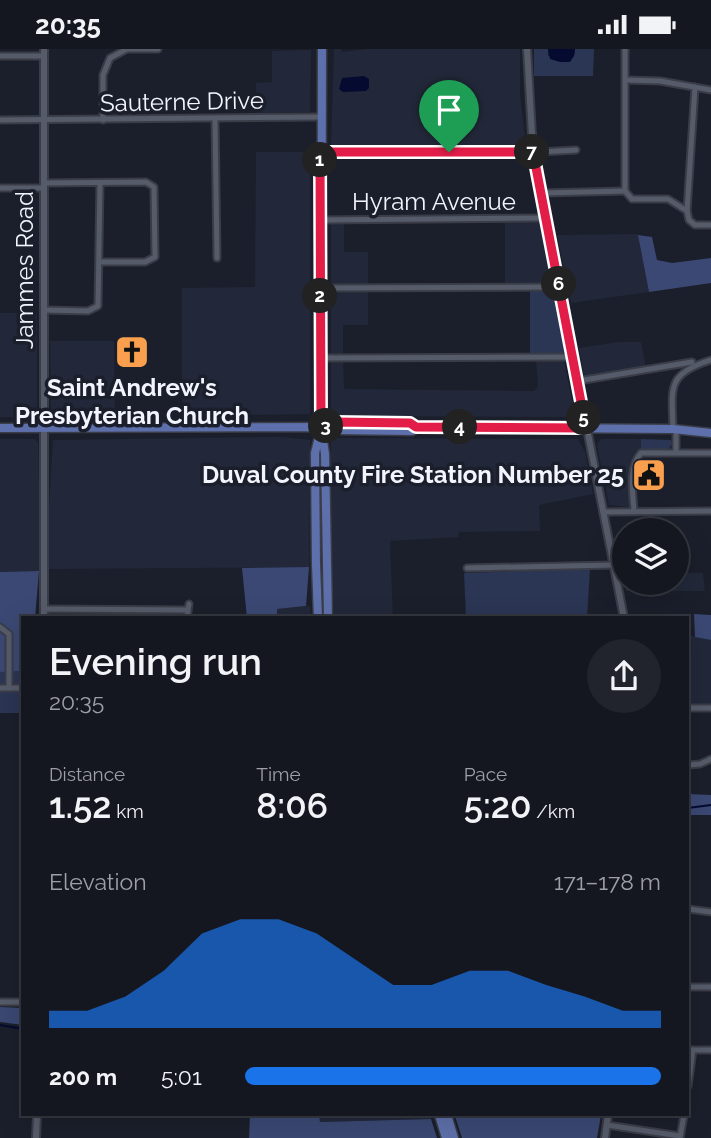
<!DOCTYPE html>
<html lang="en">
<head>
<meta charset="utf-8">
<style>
	:root { --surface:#141720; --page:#21242d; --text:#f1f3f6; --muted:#9d9fa5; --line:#33363e; --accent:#1a73e8 }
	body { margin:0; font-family:Raleway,sans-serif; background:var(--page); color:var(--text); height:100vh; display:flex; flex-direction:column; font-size:26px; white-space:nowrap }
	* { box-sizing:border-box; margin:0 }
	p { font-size:23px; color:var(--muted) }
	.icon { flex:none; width:38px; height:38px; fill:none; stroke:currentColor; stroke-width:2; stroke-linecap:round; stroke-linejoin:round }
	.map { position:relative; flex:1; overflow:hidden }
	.details { position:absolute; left:21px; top:567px; width:668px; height:500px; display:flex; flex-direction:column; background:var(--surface); border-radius:0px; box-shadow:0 7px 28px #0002,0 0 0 2px var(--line) }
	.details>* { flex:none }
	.tools { position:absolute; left:612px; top:469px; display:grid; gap:14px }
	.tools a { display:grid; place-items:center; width:77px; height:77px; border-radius:50%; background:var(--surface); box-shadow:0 7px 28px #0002,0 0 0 2px var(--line); font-size:35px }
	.pin { position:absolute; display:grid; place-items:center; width:60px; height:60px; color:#fff; margin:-72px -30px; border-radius:50% 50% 50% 0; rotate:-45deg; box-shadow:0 0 7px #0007 }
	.pin .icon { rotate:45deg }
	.km { position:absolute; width:35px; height:35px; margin:-18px; border-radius:50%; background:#222; color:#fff; font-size:19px; line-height:35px; text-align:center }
	.round { display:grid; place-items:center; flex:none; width:74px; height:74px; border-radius:37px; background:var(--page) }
	.headline { display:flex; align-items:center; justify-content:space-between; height:119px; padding:0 28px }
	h1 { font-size:38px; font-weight:600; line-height:52px }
	.stats { display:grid; grid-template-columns:repeat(3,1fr); gap:10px; height:119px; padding:7px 28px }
	.stats div { display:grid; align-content:center }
	.stats b { font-size:35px; font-weight:600 }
	.stats small { font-size:19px; font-weight:400 }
	.stats p { font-size:19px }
	.chart { height:196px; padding:14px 28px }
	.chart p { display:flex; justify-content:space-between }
	.chart svg { width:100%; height:126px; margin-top:7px; fill:var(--accent); opacity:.7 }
	ul { padding:0 28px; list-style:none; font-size:23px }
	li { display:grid; grid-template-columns:112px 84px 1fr; align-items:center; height:52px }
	li i { height:18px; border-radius:9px; background:var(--accent) }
	.status { display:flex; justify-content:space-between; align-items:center; height:49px; padding:0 35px; background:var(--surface); direction:ltr }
	.status svg { height:19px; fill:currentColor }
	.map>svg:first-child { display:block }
	.built { fill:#222839 }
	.green { fill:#2b3554 }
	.forest { fill:#3a4873 }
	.water { fill:#050a30 }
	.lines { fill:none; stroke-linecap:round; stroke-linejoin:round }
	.stream { stroke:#050a30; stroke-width:2 }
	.minor-casing { stroke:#3a3d47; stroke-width:9 }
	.tertiary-casing { stroke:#3a3d47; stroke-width:10 }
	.primary-casing { stroke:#3a3d47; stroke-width:11 }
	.minor { stroke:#565b6a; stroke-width:5 }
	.tertiary { stroke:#565b6a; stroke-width:6 }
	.primary { stroke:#5e70ab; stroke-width:8 }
	.route-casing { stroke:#fff; stroke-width:14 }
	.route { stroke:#e11d48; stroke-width:9 }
	.labels { text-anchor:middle; stroke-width:7; stroke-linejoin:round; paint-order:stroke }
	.street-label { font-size:24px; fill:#f2f5fe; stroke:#1b1f2b }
	.poi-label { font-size:24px; font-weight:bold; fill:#f2f5fe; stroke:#1b1f2b }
</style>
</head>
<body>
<div class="status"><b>20:35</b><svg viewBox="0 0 49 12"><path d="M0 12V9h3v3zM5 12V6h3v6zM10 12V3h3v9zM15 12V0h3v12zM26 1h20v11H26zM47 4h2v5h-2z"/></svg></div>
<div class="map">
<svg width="711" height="1089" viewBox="0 0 711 1089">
	<rect width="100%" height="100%" fill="#1b1f2b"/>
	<g class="built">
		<polygon points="334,0 341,0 342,3 368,0 520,0 520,45 526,97 518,101 338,102 331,99"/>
		<polygon points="311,1 310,63 256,64 256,34 272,33 272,2"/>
		<polygon points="256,103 310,103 310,365 182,367 182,239 255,238"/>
		<polygon points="505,172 540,174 551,234 549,236 505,237"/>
		<polygon points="344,173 344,203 368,203 368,238 331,237 331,175"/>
		<polygon points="638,185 649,243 571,254 557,186"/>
		<polygon points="368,242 368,276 343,276 343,307 331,305 331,244"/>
		<polygon points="0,264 37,264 37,362 33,368 0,368"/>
		<polygon points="50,292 114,292 115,368 54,368 51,363"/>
		<polygon points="619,293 641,293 646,319 584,328 579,299"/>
		<polygon points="536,311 564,312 575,366 573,368 331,367 331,313 333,312 343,312 344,340 534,342 538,338"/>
		<polygon points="280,388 310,391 309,518 48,520 48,474 53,391"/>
		<polygon points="331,389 578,390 585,403 593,445 539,456 540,482 459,483 458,488 390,492 393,569 334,569 331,509"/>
		<polygon points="0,390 35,390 38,394 41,522 0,523"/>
		<polygon points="601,390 641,390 641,401 634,405 631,421 632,456 629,458 609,456 597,396"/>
		<polygon points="677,524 703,524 705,542 626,542 622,525 625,525 625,534 677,534"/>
		<polygon points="310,557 311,569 277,569 277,560"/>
		<polygon points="688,586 711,591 711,656 688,656"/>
		<polygon points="319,1066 430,1066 431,1070 320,1073"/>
	</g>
	<g class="green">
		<polygon points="534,0 548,0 548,7 574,7 575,0 594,0 593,27 534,27"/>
		<polygon points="530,241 554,243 565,301 563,304 530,305"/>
		<polygon points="641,390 671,391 672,395 668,401 641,401"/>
		<polygon points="590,520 587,569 466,569 464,524"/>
		<polygon points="23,622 23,664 0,664 0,623"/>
	</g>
	<g class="forest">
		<polygon points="638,186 652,188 657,211 672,214 711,209 711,234 649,243"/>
		<polygon points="309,518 306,557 277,560 277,569 247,569 242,519"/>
		<polygon points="39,522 35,569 23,569 23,622 0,623 0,523"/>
		<polygon points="694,565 711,566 711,591 695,588"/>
		<polygon points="688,745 711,746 711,766 688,766"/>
		<polygon points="0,958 23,959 23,976 0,973"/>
		<polygon points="250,1066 319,1066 320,1073 431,1070 437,1089 249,1089"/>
		<polygon points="601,1066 597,1089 462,1089 455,1067"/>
	</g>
	<g class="water">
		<polygon points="548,0 575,0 574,7 570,13 560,13 550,10"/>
		<polygon points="364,27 369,30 369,39 366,42 343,43 339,40 342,29"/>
	</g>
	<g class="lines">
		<g class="stream">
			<polyline points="688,759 711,756"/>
			<polyline points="0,976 23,980"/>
		</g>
		<g class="minor-casing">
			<g id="minor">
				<polyline points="0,7 44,7"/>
				<polyline points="626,31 660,32 711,41"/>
				<polyline points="215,70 217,209"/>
				<polyline points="0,71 320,68"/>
				<polyline points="103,71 103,26 110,9 127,0 158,0"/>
				<polyline points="320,103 540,103 576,101"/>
				<polyline points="44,134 146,133 154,138 155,208 145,213 100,213"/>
				<polyline points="0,139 44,139"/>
				<polyline points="625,142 625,0"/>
				<polyline points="625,142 632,150 668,150 687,162 689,171 695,176 711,176"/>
				<polyline points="543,144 625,142"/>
				<polyline points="687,162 695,38"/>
				<polyline points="320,171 547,169"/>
				<polyline points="321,239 559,238"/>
				<polyline points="44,261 88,262 98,257 100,134"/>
				<polyline points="321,309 573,308"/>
				<polyline points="578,332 692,313"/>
				<path d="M673,380C672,339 666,325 711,311"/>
				<polyline points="676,403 676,380"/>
				<path d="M634,462C633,445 628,418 641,404H711"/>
				<polyline points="603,463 711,462"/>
				<polyline points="467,519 614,516"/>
				<polyline points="44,560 187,561"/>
				<polyline points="187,569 189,555"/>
				<polyline points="0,578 9,585 9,639"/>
				<polyline points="0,639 23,639"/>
				<polyline points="688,659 711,659"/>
				<polyline points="688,716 700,715 711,710"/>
				<polyline points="688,860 711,863"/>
				<polyline points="688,938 711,938"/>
				<polyline points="0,953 23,953"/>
				<polyline points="688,1001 711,1001"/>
				<polyline points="688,1037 693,1001"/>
				<polyline points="607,1076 680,1087"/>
				<polyline points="680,1089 684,1066"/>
			</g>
		</g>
		<g class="tertiary-casing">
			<g id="tertiary">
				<polyline points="527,0 533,103 624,569"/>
				<polyline points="44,569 44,0"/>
				<polyline points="36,1089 37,1066"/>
				<polyline points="605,1089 608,1066"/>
			</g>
		</g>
		<g class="primary-casing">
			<g id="primary">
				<polyline points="322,0 321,378 325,405 328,569"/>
				<polyline points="330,378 334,374 410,374 416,378"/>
				<polyline points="0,379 330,378 334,381 412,382 416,378 673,380 711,384"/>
				<polyline points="318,569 316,515 315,404 320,384"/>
				<polyline points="439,1066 446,1089"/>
				<polyline points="447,1066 454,1089"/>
			</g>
		</g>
		<use href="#minor" class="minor"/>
		<use href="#tertiary" class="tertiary"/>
		<use href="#primary" class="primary"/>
	</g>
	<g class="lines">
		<g class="route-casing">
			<polygon id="route" points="320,103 533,103 586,379 416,378 410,374 334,373 330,377 321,377"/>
		</g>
		<use href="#route" class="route"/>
	</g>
	<defs>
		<g id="church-square" transform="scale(1.75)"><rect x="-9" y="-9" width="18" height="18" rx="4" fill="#fa9f4e" stroke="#1b1f2b"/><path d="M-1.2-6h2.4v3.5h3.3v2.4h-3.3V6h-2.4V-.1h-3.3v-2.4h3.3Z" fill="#111"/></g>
		<g id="civic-square" transform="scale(1.75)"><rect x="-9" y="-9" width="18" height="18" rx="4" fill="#fa9f4e" stroke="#1b1f2b"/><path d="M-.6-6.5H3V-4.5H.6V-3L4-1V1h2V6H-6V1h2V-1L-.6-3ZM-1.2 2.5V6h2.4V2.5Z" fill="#111"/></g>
	</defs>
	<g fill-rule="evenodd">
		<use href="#church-square" x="132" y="303"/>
		<use href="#civic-square" x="649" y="426"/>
	</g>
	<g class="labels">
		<g class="street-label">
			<text transform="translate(182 53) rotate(-1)" y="8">Sauterne Drive</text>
			<text x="434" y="161">Hyram Avenue</text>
			<text transform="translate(25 221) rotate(-90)" y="8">Jammes Road</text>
		</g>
		<g class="poi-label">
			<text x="132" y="347">Saint Andrew's<tspan x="132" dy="28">Presbyterian Church</tspan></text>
			<text x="624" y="434" text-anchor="end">Duval County Fire Station Number 25</text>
		</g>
	</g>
</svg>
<div class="tools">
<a><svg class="icon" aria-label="layers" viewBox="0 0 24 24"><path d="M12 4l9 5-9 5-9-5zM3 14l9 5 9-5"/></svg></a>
</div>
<div class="pin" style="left:449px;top:103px;background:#1e9e55"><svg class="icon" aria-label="arrive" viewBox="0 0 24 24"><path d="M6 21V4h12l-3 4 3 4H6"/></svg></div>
<b class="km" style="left:320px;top:111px">1</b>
<b class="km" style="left:320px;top:247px">2</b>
<b class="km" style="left:326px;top:377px">3</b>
<b class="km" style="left:460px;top:378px">4</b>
<b class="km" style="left:584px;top:369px">5</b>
<b class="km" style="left:559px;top:235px">6</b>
<b class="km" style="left:532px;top:103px">7</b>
<section class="details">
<div class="headline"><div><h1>Evening run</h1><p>20:35</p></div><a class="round"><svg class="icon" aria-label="share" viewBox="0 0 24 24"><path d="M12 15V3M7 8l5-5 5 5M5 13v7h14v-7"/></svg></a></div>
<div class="stats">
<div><p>Distance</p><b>1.52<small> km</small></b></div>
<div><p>Time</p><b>8:06</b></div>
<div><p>Pace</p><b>5:20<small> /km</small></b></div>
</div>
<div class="chart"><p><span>Elevation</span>171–178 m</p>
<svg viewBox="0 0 160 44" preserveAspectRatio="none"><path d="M0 44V38L10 38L20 33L30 24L40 11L50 6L60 6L70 11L80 20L90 29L100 29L110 24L120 24L130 29L140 33L150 38L160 38V44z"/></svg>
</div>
<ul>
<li><b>200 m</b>5:01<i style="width:100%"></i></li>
</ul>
</section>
</div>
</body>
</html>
